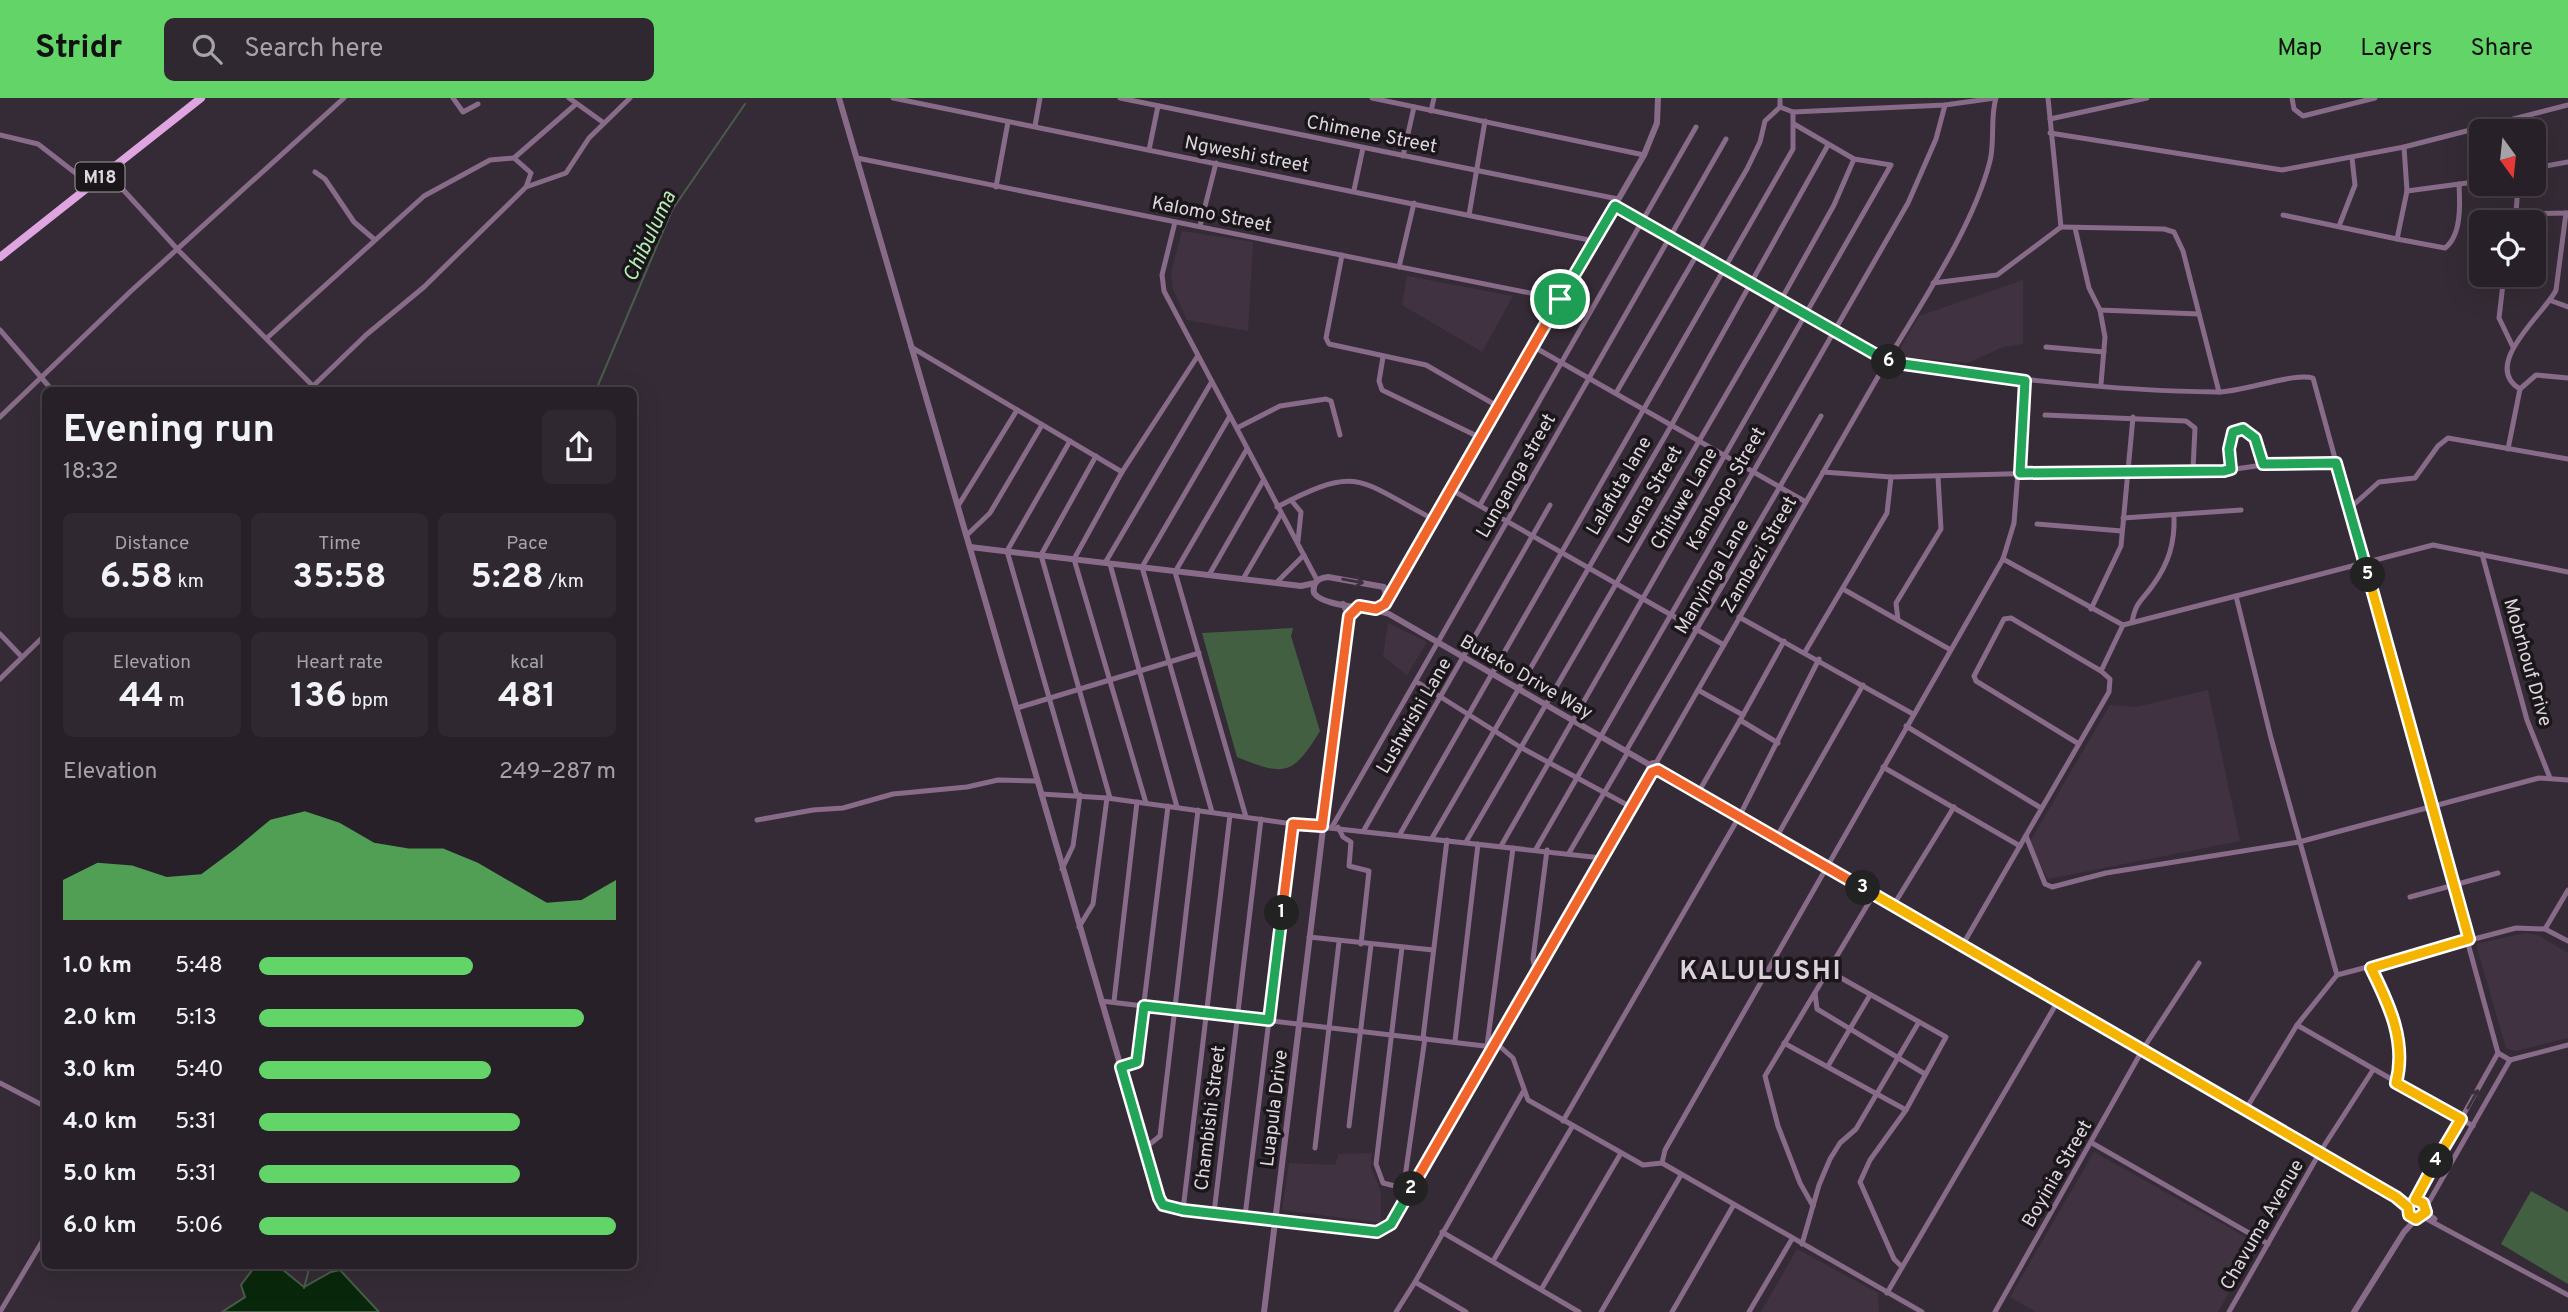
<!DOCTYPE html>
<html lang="en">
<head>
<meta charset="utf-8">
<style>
	:root { --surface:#282028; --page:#302830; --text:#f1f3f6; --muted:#a5a3a8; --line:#443e45; --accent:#63d468 }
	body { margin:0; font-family:Overpass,sans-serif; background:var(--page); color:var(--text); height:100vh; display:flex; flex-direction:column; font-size:26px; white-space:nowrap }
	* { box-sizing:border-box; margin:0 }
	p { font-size:23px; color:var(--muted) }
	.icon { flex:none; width:38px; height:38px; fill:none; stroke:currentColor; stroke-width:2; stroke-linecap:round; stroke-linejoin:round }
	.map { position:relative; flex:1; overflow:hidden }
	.panel { position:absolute; left:42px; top:289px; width:595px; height:882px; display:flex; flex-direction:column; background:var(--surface); border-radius:10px; box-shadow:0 7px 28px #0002,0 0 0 2px var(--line) }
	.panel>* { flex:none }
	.needle { width:46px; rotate:165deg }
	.tools { position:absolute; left:2469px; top:21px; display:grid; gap:14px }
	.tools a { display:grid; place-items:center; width:77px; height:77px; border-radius:10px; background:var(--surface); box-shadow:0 7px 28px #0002,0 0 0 2px var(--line); font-size:35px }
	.pin { position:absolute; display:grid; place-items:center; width:60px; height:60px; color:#fff; margin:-30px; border:4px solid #fff; border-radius:50%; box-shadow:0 2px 7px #0007 }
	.km { position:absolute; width:35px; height:35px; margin:-18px; border-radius:50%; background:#222; color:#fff; font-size:19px; line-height:35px; text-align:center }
	.round { display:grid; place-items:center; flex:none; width:74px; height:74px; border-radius:10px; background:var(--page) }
	.head { display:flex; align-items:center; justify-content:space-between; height:119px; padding:0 21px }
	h1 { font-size:38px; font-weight:700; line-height:52px }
	.stats { display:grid; grid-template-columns:repeat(3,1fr); gap:10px; height:119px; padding:7px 21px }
	.stats div { display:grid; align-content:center; border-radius:10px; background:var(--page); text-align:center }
	.stats b { font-size:35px; font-weight:700 }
	.stats small { font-size:19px; font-weight:400 }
	.stats p { font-size:19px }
	.chart { height:196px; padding:14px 21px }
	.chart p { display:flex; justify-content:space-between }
	.chart svg { width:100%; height:126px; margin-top:7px; fill:var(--accent); opacity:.7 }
	ul { padding:0 21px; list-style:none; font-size:23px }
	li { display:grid; grid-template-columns:112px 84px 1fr; align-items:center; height:52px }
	li i { height:18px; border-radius:9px; background:var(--accent) }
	header { display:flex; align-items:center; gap:42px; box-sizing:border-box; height:98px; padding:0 35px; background:var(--accent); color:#111 }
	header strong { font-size:33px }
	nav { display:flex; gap:38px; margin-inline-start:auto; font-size:24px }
	.search { width:490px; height:63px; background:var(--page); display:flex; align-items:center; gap:18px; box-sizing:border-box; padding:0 24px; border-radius:10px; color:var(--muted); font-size:26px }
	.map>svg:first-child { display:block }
	.built { fill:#413242 }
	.green { fill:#435f42 }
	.water { fill:#09280b; stroke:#495c4a; stroke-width:2 }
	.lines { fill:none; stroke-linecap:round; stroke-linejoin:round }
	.stream { stroke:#495c4a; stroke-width:2 }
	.minor { stroke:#876b88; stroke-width:5 }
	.tertiary { stroke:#876b88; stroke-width:6 }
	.primary { stroke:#dfa5e1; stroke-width:8 }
	.oneway { stroke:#3b303b }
	.split-1-casing { stroke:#fff; stroke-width:14 }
	.split-2-casing { stroke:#fff; stroke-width:14 }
	.split-3-casing { stroke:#fff; stroke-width:14 }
	.split-4-casing { stroke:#fff; stroke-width:14 }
	.split-5-casing { stroke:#fff; stroke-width:14 }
	.split-6-casing { stroke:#fff; stroke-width:14 }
	.split-7-casing { stroke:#fff; stroke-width:14 }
	.split-1 { stroke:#f0652b; stroke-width:9 }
	.split-2 { stroke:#22a559; stroke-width:9 }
	.split-3 { stroke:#f0652b; stroke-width:9 }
	.split-4 { stroke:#f5b400; stroke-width:9 }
	.split-5 { stroke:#f5b400; stroke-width:9 }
	.split-6 { stroke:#22a559; stroke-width:9 }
	.split-7 { stroke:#22a559; stroke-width:9 }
	.labels { text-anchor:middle; stroke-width:7; stroke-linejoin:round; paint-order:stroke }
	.shield { fill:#1a161a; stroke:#a29ca2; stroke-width:2 }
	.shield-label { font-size:18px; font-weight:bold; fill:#ddd6dd }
	.street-label { font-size:19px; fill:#ddd6dd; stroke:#1a161a }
	.water-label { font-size:21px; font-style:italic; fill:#b6ecb5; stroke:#1a161a }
	.district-label { font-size:26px; font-weight:bold; letter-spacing:2px; fill:#ddd0dd; stroke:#1a161a }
</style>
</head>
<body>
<header>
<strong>Stridr</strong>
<div class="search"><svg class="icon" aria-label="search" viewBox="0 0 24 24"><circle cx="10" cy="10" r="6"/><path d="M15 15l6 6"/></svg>Search here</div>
<nav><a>Map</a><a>Layers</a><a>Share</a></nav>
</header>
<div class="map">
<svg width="2568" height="1214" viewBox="0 0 2568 1214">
	<rect width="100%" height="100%" fill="#352b36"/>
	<g class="built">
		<polygon points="1182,133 1253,144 1248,233 1187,222 1173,191 1171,175"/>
		<polygon points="1407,178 1513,198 1482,254 1402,207"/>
		<polygon points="2023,182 2023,246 2003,249 1968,265 1896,258 1919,218"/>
		<polygon points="1388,525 1427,544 1407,577 1383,558"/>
		<polygon points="2208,592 2240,743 2048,781 2029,745 2110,607 2136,609"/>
		<polygon points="2525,835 2538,837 2568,855 2568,940 2516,953 2506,950 2476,846"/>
		<polygon points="2094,1054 2251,1142 2254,1150 2218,1214 2036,1214 2010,1199"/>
		<polygon points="1372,1055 1371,1069 1381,1094 1381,1125 1282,1112 1289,1065 1335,1067 1339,1056"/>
		<polygon points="1797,1151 1878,1195 1879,1214 1761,1214"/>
	</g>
	<g class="green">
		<path d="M1293,530L1291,538L1320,633C1293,677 1285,679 1237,659L1202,535Z"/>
		<polygon points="2531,1093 2568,1114 2568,1186 2501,1146"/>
	</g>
	<polygon class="water" points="256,1167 277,1167 304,1189 331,1174 340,1172 379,1214 222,1214 245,1199 241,1187"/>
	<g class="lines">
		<g class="stream">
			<polyline points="596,292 672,112 745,6"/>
			<polyline points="304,1190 310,1167"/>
		</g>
		<g class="minor">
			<polyline points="453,0 463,14 478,6"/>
			<polyline points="569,0 604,25"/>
			<polyline points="893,0 1594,143"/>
			<polyline points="1120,0 1618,101"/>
			<polyline points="1372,0 1644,57"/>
			<polyline points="1780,0 1780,9 1793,14 1945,7 1995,0"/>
			<path d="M1996,0C1990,19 1995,43 1990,63C1973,129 1922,204 1887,263C1997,279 2107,293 2218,294C2243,294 2295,274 2313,280L2498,955L2510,962"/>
			<polyline points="2292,0 2294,11 2303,18 2375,0"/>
			<polyline points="1431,13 1434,0"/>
			<polyline points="2050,21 2147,0"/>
			<polyline points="1035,28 1040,0"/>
			<polyline points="2050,35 2282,72 2404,49 2568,7"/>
			<polyline points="0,37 38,46 91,87"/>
			<polyline points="2404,49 2407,93 2482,83"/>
			<polyline points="1149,52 1158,8"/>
			<polyline points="1403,58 1414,9"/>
			<polyline points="857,60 1560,201"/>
			<polyline points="2534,70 2568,64"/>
			<polyline points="107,74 179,153 313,288"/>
			<polyline points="315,74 325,81 354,124 375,142"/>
			<polyline points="2518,86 2516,116 2568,115"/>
			<polyline points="526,89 566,75 589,40 630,0"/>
			<polyline points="996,89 1008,24"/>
			<polyline points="1354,92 1363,50"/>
			<path d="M2407,93L2397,141L2445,150C2462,137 2460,105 2459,86"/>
			<polyline points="1615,108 1887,263 1656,665"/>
			<polyline points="1469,117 1485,23"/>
			<polyline points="2283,117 2397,141"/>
			<polyline points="1175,124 1162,177 1164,193 1317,482"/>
			<polyline points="1200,128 1216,65"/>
			<polyline points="2339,128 2355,87 2352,60"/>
			<polyline points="2061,129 2164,131 2174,134 2183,153 2219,294"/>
			<polyline points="2075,130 2089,190 2100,212 2199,216"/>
			<polyline points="1342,157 1326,240 1329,246 1426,267 1499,309"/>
			<polyline points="1399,169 1414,105"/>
			<polyline points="2504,177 2499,220 2513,249"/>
			<polyline points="1933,185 1997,177 2061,129 2048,0"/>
			<polyline points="2552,203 2568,209"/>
			<polyline points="2100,212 2105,239 2101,286"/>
			<polyline points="0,232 52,292"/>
			<polyline points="267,240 424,98 490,62 514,60 576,6"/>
			<polyline points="911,249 1122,374"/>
			<polyline points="1534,249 1806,404"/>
			<polyline points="2046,249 2104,254"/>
			<polyline points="1383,259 1379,283 1382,292 1481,340"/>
			<polyline points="2520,291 2536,277 2568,280"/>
			<polyline points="309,292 366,237 424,189 526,89 531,75 514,60"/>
			<polyline points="1616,295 1747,71 1760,44 1765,23 1780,9"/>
			<polyline points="2045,317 2186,323 2195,330 2193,371"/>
			<polyline points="0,319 131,193 344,0"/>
			<polyline points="1237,330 1280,308 1326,301 1331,303 1340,337"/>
			<polyline points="1070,343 1007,453 1077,697"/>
			<path d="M2508,351L2520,291C2479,267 2548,212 2556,192L2566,115"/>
			<polyline points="1096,358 1041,457 1110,700"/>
			<path d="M2231,371L2230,340L2238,331C2258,330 2259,352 2263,367"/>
			<polyline points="1823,374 1891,379 2193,371 2215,374 2263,367 2336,365"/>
			<polyline points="1452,392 1724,547"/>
			<polyline points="1291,402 1301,414 1298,443"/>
			<polyline points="1480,407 1696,29"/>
			<polyline points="958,408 1017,312"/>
			<path d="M1277,409C1361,365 1358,383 1435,422"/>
			<polyline points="2350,410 2379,384 2415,380 2438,348 2448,340 2568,361"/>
			<polyline points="2123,420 2241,412"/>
			<polyline points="2037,426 2122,433"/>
			<polyline points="967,437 990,415 1042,327"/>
			<polyline points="2482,456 2527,622 2550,680"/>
			<polyline points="2003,461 2123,527 2236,498"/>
			<polyline points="1105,465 1211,285"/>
			<polyline points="1110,466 1177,709"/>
			<polyline points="1209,477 1263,383"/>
			<polyline points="1243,481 1281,416"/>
			<polyline points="1276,485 1304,457"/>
			<polyline points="1843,491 1949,551"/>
			<polyline points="2091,511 2121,448 2133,319"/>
			<polyline points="1739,519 1913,616"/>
			<polyline points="1898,522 1896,505 1941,431 1938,379"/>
			<path d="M2132,524C2136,503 2142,503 2153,487C2169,465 2175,444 2174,418"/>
			<polyline points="0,536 21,558"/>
			<polyline points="1805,554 1887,415 1891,379"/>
			<polyline points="2101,573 2123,527"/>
			<polyline points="0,581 46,536"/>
			<polyline points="1417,584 1520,649 1631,709"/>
			<polyline points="1698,592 1743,617 1698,695"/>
			<polyline points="1017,610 1199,555"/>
			<polyline points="1743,617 1784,543"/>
			<polyline points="1740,622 1778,645"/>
			<polyline points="1906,628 2041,710"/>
			<polyline points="1626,653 1821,318"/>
			<polyline points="1883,669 2020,748"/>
			<polyline points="1041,696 1107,700 1293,726 1602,760"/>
			<polyline points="1146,705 1074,461 1122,374 1197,259"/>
			<polyline points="1212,714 1142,469 1230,318"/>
			<polyline points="1246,719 1175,474 1247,351"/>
			<polyline points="757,722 813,712 843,710 893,696 967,689 998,682 1037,683"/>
			<polyline points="1332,729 1726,41"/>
			<polyline points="1338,729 1343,739 1351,744 1349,768 1369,773 1361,846"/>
			<polyline points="1364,732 1550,407"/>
			<polyline points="1400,736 1793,51 1793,14"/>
			<polyline points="2026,738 2045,786 2052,789 2106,775 2299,744 2539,680 2568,682"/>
			<polyline points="1432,740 1671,328 1828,47"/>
			<polyline points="1776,740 1863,587"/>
			<polyline points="1466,744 1781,202 1834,107 1854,61"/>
			<polyline points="1501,748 1891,67 1854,61 1794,26"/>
			<polyline points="1536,751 1908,105 1936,41 1945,7"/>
			<polyline points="1569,755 1628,654"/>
			<polyline points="1062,771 1073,748 1080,697"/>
			<polyline points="2410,799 2498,775"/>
			<polyline points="1893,808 1954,709"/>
			<polyline points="1079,829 1093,806 1107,700"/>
			<polyline points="2545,831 2568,792"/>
			<polyline points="1309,839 1433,852"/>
			<polyline points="1962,848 2109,594 2110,581 2101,573 2011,520 2004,521 1974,578 1976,583 2079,646"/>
			<polyline points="1402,849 1376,1066 1383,1085 1399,1089 1404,1086 1425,940"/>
			<path d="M2371,870C2389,906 2407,944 2396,985"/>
			<polyline points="1536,876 1533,861 1547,752"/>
			<polyline points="1826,876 1834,876 1946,939 1906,1012 1870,1062 1860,1084 1894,1161 1902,1169"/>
			<polyline points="2337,877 2516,830 2545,831 2568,843"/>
			<polyline points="1815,895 1817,911 1925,976"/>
			<polyline points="1101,903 1493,949"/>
			<polyline points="1114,903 1137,704"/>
			<polyline points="2297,927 2473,1028"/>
			<polyline points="1423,940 1447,742"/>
			<polyline points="1455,943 1478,746"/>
			<polyline points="1496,945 1513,960 1528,1002 1643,1067 1662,1065 1922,1214"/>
			<polyline points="1784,945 1906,1012"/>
			<polyline points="1487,948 1513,750"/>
			<polyline points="2510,962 2568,947"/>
			<polyline points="1828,968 1870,897"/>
			<polyline points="1120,969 1135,966 1137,962 1168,708"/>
			<polyline points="0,985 46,1009"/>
			<polyline points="2246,1011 2297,927 2337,877 2271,640 2236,498 2433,447 2568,474"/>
			<polyline points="1563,1023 1739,719 1819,561"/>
			<polyline points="1349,1028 1371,847"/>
			<polyline points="2092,1045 2268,1146"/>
			<polyline points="1145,1050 1160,1038 1198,712"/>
			<polyline points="1315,1050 1339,844"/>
			<polyline points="1662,1065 1665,1052 2003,461 2014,425 2025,283"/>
			<polyline points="2415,1103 2498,955"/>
			<polyline points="1813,1108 1800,1085 1778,1028 1765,978 1874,796"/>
			<polyline points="2426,1109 2510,962"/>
			<polyline points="1183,1112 1230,717"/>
			<polyline points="2426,1114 2435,1121"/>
			<polyline points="1214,1115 1261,721"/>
			<polyline points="1245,1118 1293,726"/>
			<polyline points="2423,1119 2568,1197"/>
			<polyline points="1275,1122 1377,1134 1391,1126 1652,674"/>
			<polyline points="1442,1134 1579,1214"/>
			<polyline points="1802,1146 1819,1087 1830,1061 1840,1045 1856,1031 1919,924"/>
			<polyline points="1493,1163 1572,1029"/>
			<polyline points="1542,1190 1621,1055"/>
			<polyline points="1887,1195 2058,903"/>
			<polyline points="0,1214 46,1137"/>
			<polyline points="1396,1214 1415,1184"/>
			<polyline points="1466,1214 1415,1184 1523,994"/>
			<polyline points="1601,1214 1681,1077"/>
			<polyline points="1672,1214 1733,1108"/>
			<polyline points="1749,1214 1792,1141"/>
			<polyline points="1995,1214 2143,951 2199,865"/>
			<polyline points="2229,1214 2320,1054 2373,972"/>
		</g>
		<g class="tertiary">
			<polyline points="839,0 1159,1100 1163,1107 1275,1122"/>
			<polyline points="970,449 1301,488 1315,485"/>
			<polyline points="1388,500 1644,57 1657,25 1658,0"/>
			<path d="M1376,511L1387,501L1384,489L1328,479C1318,480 1312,485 1314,495C1323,509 1371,509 1389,516L1650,667"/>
			<circle cx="1654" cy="670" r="5"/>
			<polyline points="1658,672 2320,1054 2408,1109"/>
			<circle cx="2417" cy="1112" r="9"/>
			<polyline points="1264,1214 1349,518 1343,506"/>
			<polyline points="2354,1214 2404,1134 2416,1121"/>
		</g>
		<polyline class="primary" points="0,159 201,0"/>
	</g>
	<defs><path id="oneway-shaft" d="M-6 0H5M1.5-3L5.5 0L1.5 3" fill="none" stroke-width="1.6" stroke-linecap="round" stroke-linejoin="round" transform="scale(1.75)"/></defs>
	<g class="oneway">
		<use href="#oneway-shaft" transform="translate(1353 483) rotate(10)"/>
		<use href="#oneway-shaft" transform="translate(2473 1001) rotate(-61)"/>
	</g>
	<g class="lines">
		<g class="split-1-casing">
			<polyline id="split-1" points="1282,815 1293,726 1322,728 1349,518 1359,508 1376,511 1385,506 1560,201"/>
		</g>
		<g class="split-2-casing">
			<polyline id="split-2" points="1282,815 1269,922 1144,908 1137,964 1121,969 1159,1100 1163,1107 1183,1112 1377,1134 1391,1126 1411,1091"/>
		</g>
		<g class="split-3-casing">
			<polyline id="split-3" points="1411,1091 1652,674 1658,672 1863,790"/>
		</g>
		<g class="split-4-casing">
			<polyline id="split-4" points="1863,790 2396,1099 2408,1109 2409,1117 2416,1121 2426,1114 2423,1105 2415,1102 2436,1063"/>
		</g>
		<g class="split-5-casing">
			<path id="split-5" d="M2368,477L2469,841L2371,870C2389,906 2407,944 2396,985L2461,1021L2436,1063"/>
		</g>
		<g class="split-6-casing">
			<polyline id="split-6" points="1889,264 2025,283 2020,375 2224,373 2231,371 2229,351 2233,334 2243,331 2255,340 2263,366 2336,365 2368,477"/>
		</g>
		<g class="split-7-casing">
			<polyline id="split-7" points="1560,201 1615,108 1889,264"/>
		</g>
		<use href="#split-1" class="split-1"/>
		<use href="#split-2" class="split-2"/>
		<use href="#split-3" class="split-3"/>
		<use href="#split-4" class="split-4"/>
		<use href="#split-5" class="split-5"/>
		<use href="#split-6" class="split-6"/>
		<use href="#split-7" class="split-7"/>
	</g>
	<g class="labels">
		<rect class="shield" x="75.5" y="64.5" width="49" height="29" rx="5"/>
		<g class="shield-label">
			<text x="100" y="85">M18</text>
		</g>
		<g class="street-label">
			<text transform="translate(1372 35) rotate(11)" y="7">Chimene Street</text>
			<text transform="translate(1247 55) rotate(11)" y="7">Ngweshi street</text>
			<text transform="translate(1212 115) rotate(11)" y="7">Kalomo Street</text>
			<text transform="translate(1515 377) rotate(-60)" y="7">Lunganga street</text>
			<text transform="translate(1618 387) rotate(-60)" y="7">Lalafuta lane</text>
			<text transform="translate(1725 390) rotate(-60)" y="7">Kambopo Street</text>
			<text transform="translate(1649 396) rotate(-60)" y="7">Luena Street</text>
			<text transform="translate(1683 400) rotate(-60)" y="7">Chifuwe Lane</text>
			<text transform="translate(1758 456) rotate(-60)" y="7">Zambezi Street</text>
			<text transform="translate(1711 478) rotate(-60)" y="7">Manyinga Lane</text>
			<text transform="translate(2529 564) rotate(74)" y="7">Mobrhouf Drive</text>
			<text transform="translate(1527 578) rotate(30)" y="7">Buteko Drive Way</text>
			<text transform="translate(1413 617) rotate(-60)" y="7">Lushwishi Lane</text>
			<text transform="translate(1273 1010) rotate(-83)" y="7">Luapula Drive</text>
			<text transform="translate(1209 1020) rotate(-83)" y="7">Chambishi Street</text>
			<text transform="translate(2056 1075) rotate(-60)" y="7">Boyinia Street</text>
			<text transform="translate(2261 1126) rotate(-60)" y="7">Chavuma Avenue</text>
		</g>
		<g class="water-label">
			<text transform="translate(649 138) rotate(-65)" y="7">Chibuluma</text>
		</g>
		<g class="district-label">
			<text x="1761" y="881">KALULUSHI</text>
		</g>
	</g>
</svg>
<div class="tools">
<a><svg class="needle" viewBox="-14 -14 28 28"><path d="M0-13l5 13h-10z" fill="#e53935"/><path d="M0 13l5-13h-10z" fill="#a5a3a8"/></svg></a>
<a><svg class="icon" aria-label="locate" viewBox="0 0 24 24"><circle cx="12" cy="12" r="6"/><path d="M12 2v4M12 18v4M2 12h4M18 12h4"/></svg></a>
</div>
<div class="pin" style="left:1560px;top:201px;background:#1e9e55"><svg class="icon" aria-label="arrive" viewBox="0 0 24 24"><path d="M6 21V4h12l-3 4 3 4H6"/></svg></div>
<b class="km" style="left:1282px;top:815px">1</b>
<b class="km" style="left:1411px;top:1091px">2</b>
<b class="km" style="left:1863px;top:790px">3</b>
<b class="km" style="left:2436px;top:1063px">4</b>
<b class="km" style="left:2368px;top:477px">5</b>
<b class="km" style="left:1889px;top:264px">6</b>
<section class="panel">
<div class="head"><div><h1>Evening run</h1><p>18:32</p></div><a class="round"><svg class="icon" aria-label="share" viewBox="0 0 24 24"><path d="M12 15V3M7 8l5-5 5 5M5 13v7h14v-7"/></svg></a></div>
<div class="stats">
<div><p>Distance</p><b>6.58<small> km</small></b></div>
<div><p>Time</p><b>35:58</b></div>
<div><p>Pace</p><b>5:28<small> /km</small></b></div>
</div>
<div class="stats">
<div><p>Elevation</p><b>44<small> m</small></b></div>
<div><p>Heart rate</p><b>136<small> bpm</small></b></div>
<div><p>kcal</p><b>481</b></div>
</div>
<div class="chart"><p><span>Elevation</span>249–287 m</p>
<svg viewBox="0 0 160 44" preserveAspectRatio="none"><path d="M0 44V30L10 24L20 25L30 29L40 28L50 19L60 9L70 6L80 10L90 17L100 19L110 19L120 24L130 31L140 38L150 37L160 30V44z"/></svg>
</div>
<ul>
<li><b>1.0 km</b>5:48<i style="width:60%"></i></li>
<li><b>2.0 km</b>5:13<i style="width:91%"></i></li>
<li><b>3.0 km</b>5:40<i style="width:65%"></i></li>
<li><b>4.0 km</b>5:31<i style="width:73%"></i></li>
<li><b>5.0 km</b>5:31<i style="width:73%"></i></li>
<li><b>6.0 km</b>5:06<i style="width:100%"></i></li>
</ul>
</section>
</div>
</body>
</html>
